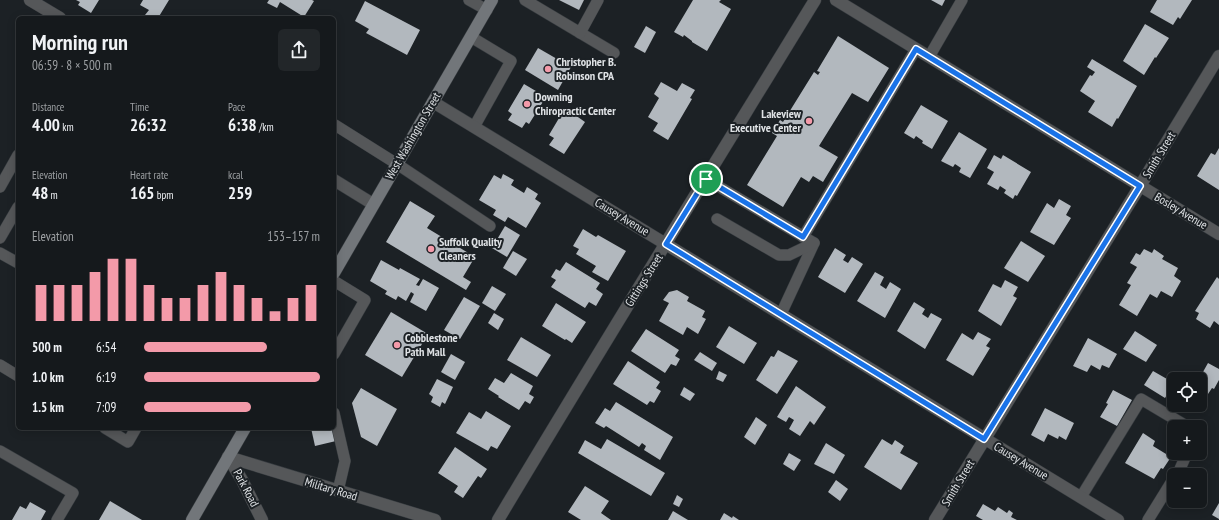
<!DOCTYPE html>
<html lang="en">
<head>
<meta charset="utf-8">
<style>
	:root { --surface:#15191c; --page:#222629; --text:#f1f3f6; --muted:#9da0a3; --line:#34383b; --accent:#f39aa9 }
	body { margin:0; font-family:"PT Sans Narrow",sans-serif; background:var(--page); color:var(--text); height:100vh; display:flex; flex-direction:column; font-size:15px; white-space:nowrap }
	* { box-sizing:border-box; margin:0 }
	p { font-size:13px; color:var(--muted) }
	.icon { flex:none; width:22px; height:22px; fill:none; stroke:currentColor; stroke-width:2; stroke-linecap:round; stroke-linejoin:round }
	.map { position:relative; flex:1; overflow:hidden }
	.sheet { position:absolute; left:16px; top:16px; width:320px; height:414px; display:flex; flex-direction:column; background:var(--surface); border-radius:6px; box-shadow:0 2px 10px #0003,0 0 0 1px var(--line) }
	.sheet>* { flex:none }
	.tools { position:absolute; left:1167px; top:372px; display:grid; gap:8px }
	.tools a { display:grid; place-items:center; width:40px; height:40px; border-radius:6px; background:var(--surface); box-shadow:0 2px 10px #0003,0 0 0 1px var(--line); font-size:20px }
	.pin { position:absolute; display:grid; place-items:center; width:34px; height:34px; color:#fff; margin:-17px; border:2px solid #fff; border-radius:50%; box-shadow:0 1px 4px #0007 }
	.round { display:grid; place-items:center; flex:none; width:42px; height:42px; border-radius:6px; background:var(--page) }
	.summary { display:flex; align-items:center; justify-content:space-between; height:68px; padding:0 16px }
	h1 { font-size:22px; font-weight:800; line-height:30px }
	.figures { display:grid; grid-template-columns:repeat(3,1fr); gap:6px; height:68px; padding:4px 16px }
	.figures div { display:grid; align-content:center }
	.figures b { font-size:17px; font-weight:800 }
	.figures small { font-size:11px; font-weight:400 }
	.figures p { font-size:11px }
	.chart { height:112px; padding:8px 16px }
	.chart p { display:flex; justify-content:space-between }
	.chart svg { width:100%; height:72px; margin-top:4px; stroke:var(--accent); stroke-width:6 }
	ul { padding:0 16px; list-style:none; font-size:13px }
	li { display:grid; grid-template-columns:64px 48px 1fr; align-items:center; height:30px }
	li i { height:10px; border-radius:5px; background:var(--accent) }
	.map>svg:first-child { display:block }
	.building { fill:#b2b8be }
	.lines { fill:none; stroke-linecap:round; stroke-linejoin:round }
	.lane-casing { stroke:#373c40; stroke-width:12 }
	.street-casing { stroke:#373c40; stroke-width:13 }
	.secondary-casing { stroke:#373c40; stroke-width:13 }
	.lane { stroke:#555759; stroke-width:11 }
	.street { stroke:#555759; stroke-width:12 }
	.secondary { stroke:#72767a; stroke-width:12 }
	.route-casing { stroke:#fff; stroke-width:8 }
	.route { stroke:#1a73e8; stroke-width:5 }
	.poi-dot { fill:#f39aa9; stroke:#1c2125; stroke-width:1.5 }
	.labels { text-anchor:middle; stroke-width:4; stroke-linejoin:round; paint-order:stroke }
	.poi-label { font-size:12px; font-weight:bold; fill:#dfe2e5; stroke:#1c2125; text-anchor:start }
	.street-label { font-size:12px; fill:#dfe2e5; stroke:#1c2125 }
</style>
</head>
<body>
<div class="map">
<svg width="1219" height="520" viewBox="0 0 1219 520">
	<rect width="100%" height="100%" fill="#1c2125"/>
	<g class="building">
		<polygon points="76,0 99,0 91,13 78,5 80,2"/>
		<polygon points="143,0 169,0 158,18 150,18 145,15 149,10 140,5"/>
		<polygon points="269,0 312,0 314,1 304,17 280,2 277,8 267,3"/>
		<polygon points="559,0 584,0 579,10"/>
		<polygon points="693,0 721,0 719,2 731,9 707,51 692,42 692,41 684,35 683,37 674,32"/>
		<polygon points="931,0 945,0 942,6"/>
		<polygon points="1157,0 1192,0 1180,19 1178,17 1173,25 1150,12"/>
		<polygon points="365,1 420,30 407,55 366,33 369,29 355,21"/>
		<polygon points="1145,24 1169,38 1156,58 1155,57 1144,75 1123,61"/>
		<polygon points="646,26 656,32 645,53 634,47"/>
		<polygon points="838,36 889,68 868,102 852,93 819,146 838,157 823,182 813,176 809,182 801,177 783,207 747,185 777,136 772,133 780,120 783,122 814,72 818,75 820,72 817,71"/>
		<polygon points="538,48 571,67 558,90 525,70"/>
		<polygon points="1092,59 1137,86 1118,119 1117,118 1112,127 1088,112 1095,101 1080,91 1090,75 1092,76 1095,72 1087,67"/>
		<polygon points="661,82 677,91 682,83 695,90 690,98 692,99 668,140 653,131 658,123 648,117 659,98 654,94"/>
		<polygon points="524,84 546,97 529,124 526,122 522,128 508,120 512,114 508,111"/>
		<polygon points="921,105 948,121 932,149 922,143 923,141 916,136 914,139 904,133"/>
		<polygon points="565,108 585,122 564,154 549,145 554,138 549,135"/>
		<polygon points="959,132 987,149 970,178 959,172 961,168 955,164 953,167 941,161"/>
		<polygon points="1219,148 1219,190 1197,176 1211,153 1215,155"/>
		<polygon points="994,155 1001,159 1003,155 1031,172 1017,196 1015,195 1013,199 1004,193 1006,190 1000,186 998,190 987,184 994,172 987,168"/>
		<polygon points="503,174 514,180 511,185 524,193 527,187 538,194 535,199 541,203 526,228 508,217 505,222 493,215 496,210 479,200 494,175 501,179"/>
		<polygon points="1059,199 1071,206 1066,215 1071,218 1054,245 1030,232 1047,203 1054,208"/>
		<polygon points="410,201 435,216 427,228 475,257 463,277 471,282 466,290 386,242"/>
		<polygon points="505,226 520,235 507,257 492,248"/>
		<polygon points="583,229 596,237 598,235 626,251 608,281 592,272 596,266 576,254 579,249 573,246"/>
		<polygon points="1021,241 1045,256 1028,282 1004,268"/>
		<polygon points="835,248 846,255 843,260 848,263 852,257 863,264 845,293 818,277"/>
		<polygon points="1144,249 1152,253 1154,249 1164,256 1162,259 1178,268 1174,276 1181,281 1172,297 1161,291 1157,298 1150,294 1137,316 1119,305 1131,285 1127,283 1137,267 1130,263 1136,253 1140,255"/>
		<polygon points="513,251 527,259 516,276 503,268"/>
		<polygon points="381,260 399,270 400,268 420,279 416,285 419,286 423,279 439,288 426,311 410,302 414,294 411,292 406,301 398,296 396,300 385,294 387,291 370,281"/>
		<polygon points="566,262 600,283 596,289 603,294 596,306 589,302 585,308 551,287 556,280 551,277 556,269 560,271"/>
		<polygon points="875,272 884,277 880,285 886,289 890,282 901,289 885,318 857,301"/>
		<polygon points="1217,277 1219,279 1219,325 1214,321 1210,328 1196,319 1199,313 1195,311"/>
		<polygon points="1005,280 1018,287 1013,296 1017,298 1001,326 978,311 993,284 1001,288"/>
		<polygon points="492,286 506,294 495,311 482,303"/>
		<polygon points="677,290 689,297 687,301 705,311 702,317 706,319 698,334 687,327 683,335 659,321 669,303 663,300 669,292"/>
		<polygon points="464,297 480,306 460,339 444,330"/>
		<polygon points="914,302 925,309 922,314 928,318 931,313 942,319 925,349 897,331"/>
		<polygon points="556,303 586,322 572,343 566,339 565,340 542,326"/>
		<polygon points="391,312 428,334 402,377 365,355"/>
		<polygon points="494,313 504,319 498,330 488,323"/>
		<polygon points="729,326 757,343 744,364 716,347"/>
		<polygon points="646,329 679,350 675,356 680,359 676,366 671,364 665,373 631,351"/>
		<polygon points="1135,331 1157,345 1146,362 1123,349"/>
		<polygon points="978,332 991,339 986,346 990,348 973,376 946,360 962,333 973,340"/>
		<polygon points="521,337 551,355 537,377 507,360"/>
		<polygon points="1088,338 1117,354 1109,368 1102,365 1100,370 1091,365 1087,372 1073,366"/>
		<polygon points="778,350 798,361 777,394 756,380 771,356 774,357"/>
		<polygon points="700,352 717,363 712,371 694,360"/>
		<polygon points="451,354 465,362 455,380 441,372"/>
		<polygon points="628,361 660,382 656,388 661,391 654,403 650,401 647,405 613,384"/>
		<polygon points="1208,363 1219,369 1219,380 1214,389 1212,388 1206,397 1200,393 1200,379 1199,379"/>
		<polygon points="719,371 727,375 723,382 716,379"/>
		<polygon points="1153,371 1174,383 1165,398 1144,385"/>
		<polygon points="511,373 533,386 529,394 534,397 530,404 525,401 519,410 498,397 499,396 488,389 495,378 504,383"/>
		<polygon points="437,379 453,387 445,404 442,402 440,407 431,402 433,397 429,394"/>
		<polygon points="796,386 826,407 814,425 810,421 800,436 789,429 794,420 789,417 786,422 777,417"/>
		<polygon points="684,387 695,394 690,401 680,395"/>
		<polygon points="361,388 397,409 377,446 361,437 352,403"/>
		<polygon points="1113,390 1132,400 1117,426 1100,417 1108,404 1106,403"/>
		<polygon points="616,402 673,437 660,460 644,450 646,446 642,443 639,447 606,426 604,428 595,423 605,408 610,411"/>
		<polygon points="1045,408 1074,423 1066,440 1059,436 1058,439 1048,434 1044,442 1031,435"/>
		<polygon points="486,411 511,426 497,449 491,446 488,451 456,433 469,412 481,419"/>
		<polygon points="756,417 767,425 755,445 744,437"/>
		<polygon points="311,428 333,428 336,441 315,446"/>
		<polygon points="1143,433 1155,441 1153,446 1171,457 1163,469 1161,468 1154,479 1125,463"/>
		<polygon points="607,439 665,473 651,496 578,453 585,440 601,449"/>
		<polygon points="882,439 892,445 895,440 904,446 900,453 918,463 901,490 864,467"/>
		<polygon points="826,443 845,455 834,474 814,464"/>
		<polygon points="455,447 487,469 481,478 478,476 463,498 454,492 458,486 438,473"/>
		<polygon points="789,453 801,460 794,471 783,464"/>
		<polygon points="836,480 848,489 840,501 828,492"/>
		<polygon points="585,486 609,501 601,513 611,520 581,520 568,512"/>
		<polygon points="677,495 683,499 679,507 673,504"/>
		<polygon points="110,501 142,520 99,520"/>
		<polygon points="30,502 46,511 41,520 12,520 20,506 26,509"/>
		<polygon points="1219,503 1219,519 1212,515"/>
		<polygon points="983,504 995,511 998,507 1007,513 1009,510 1013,513 1011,517 1017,520 983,520 976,516"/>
		<polygon points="673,511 688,520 668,520"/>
		<polygon points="724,513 732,518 733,516 739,520 720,520"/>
	</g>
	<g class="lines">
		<g class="lane-casing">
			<g id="lane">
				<polyline points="469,0 487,10"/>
				<polyline points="525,0 614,53"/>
				<polyline points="580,33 598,0"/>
				<polyline points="471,37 511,61 474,127"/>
				<polyline points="929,57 962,0"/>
				<polyline points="335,125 397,164 490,226"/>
				<polyline points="706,179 814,243 781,314"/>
				<polyline points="0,187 18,155"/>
				<polyline points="717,219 779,255 789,255 814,243"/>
				<polyline points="803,237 916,49"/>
				<polyline points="0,238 18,207"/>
				<polyline points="0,253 18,263"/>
				<polyline points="334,281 365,300 334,354"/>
				<polyline points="0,365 18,376"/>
				<polyline points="334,413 345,461 338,491"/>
				<polyline points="105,428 128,442 136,428"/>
				<polyline points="0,451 73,493 57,520"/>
				<polyline points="1176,475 1180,469 1187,453"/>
				<polyline points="1081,497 1141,399 1188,427"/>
				<polyline points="1148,520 1174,478"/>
			</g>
		</g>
		<g class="street-casing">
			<g id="street">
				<polyline points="30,0 60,18"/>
				<polyline points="836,0 1219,234"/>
				<polyline points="433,102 1118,520"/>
				<polyline points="334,180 373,204"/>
				<polyline points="228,457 435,520"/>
				<polyline points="228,457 242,480 262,520"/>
				<path d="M498,520C602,346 709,173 815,0"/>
				<polyline points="935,520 1140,186 1219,56"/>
			</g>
		</g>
		<g class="secondary-casing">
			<g id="secondary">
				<polyline points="334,273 492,0"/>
				<polyline points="192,520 245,428"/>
			</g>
		</g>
		<use href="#lane" class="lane"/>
		<use href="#street" class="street"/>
		<use href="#secondary" class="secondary"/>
	</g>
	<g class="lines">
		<g class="route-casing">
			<polygon id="route" points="916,49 1140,186 984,439 666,244 706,179 803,237"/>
		</g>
		<use href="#route" class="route"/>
	</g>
	<g class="poi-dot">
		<circle cx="548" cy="69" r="4"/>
		<circle cx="527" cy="104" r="4"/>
		<circle cx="809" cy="121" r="4"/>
		<circle cx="431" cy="249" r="4"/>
		<circle cx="397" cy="345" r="4"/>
	</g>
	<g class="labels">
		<g class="poi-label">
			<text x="556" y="66">Christopher B.<tspan x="556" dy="14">Robinson CPA</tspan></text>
			<text x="535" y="101">Downing<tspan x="535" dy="14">Chiropractic Center</tspan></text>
			<text x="801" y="118" text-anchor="end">Lakeview<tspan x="801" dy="14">Executive Center</tspan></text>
			<text x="439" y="246">Suffolk Quality<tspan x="439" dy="14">Cleaners</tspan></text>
			<text x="405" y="342">Cobblestone<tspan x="405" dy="14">Path Mall</tspan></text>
		</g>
		<g class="street-label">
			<text transform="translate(413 136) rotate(-60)" y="4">West Washington Street</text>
			<text transform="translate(1159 155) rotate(-59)" y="4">Smith Street</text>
			<text transform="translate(1181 211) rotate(31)" y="4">Bosley Avenue</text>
			<text transform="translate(622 217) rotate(31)" y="4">Causey Avenue</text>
			<text transform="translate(644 280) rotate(-58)" y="4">Gittings Street</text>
			<text transform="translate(1021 461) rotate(31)" y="4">Causey Avenue</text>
			<text transform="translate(958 483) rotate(-59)" y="4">Smith Street</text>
			<text transform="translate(246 488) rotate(62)" y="4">Park Road</text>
			<text transform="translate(331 489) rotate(17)" y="4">Military Road</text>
		</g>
	</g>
</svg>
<div class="tools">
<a><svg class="icon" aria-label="locate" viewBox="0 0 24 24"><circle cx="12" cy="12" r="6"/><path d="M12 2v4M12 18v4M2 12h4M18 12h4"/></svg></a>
<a>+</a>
<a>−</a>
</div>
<div class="pin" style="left:706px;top:179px;background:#1e9e55"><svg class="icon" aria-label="arrive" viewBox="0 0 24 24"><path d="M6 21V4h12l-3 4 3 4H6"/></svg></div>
<section class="sheet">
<div class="summary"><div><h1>Morning run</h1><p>06:59 · 8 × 500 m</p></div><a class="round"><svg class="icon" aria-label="share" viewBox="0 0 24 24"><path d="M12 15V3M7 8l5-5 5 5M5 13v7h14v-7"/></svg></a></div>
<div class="figures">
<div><p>Distance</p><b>4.00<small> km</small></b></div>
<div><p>Time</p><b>26:32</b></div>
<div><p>Pace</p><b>6:38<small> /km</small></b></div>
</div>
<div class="figures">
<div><p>Elevation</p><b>48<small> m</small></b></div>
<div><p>Heart rate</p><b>165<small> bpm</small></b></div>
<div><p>kcal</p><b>259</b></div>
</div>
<div class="chart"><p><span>Elevation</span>153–157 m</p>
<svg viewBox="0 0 160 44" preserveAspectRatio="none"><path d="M5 44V22M15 44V22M25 44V22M35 44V14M45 44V6M55 44V6M65 44V22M75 44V30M85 44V30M95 44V22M105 44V14M115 44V22M125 44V30M135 44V38M145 44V30M155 44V22"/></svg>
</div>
<ul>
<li><b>500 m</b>6:54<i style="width:70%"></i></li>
<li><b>1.0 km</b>6:19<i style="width:100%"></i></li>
<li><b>1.5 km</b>7:09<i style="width:61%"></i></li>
</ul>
</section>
</div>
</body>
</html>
